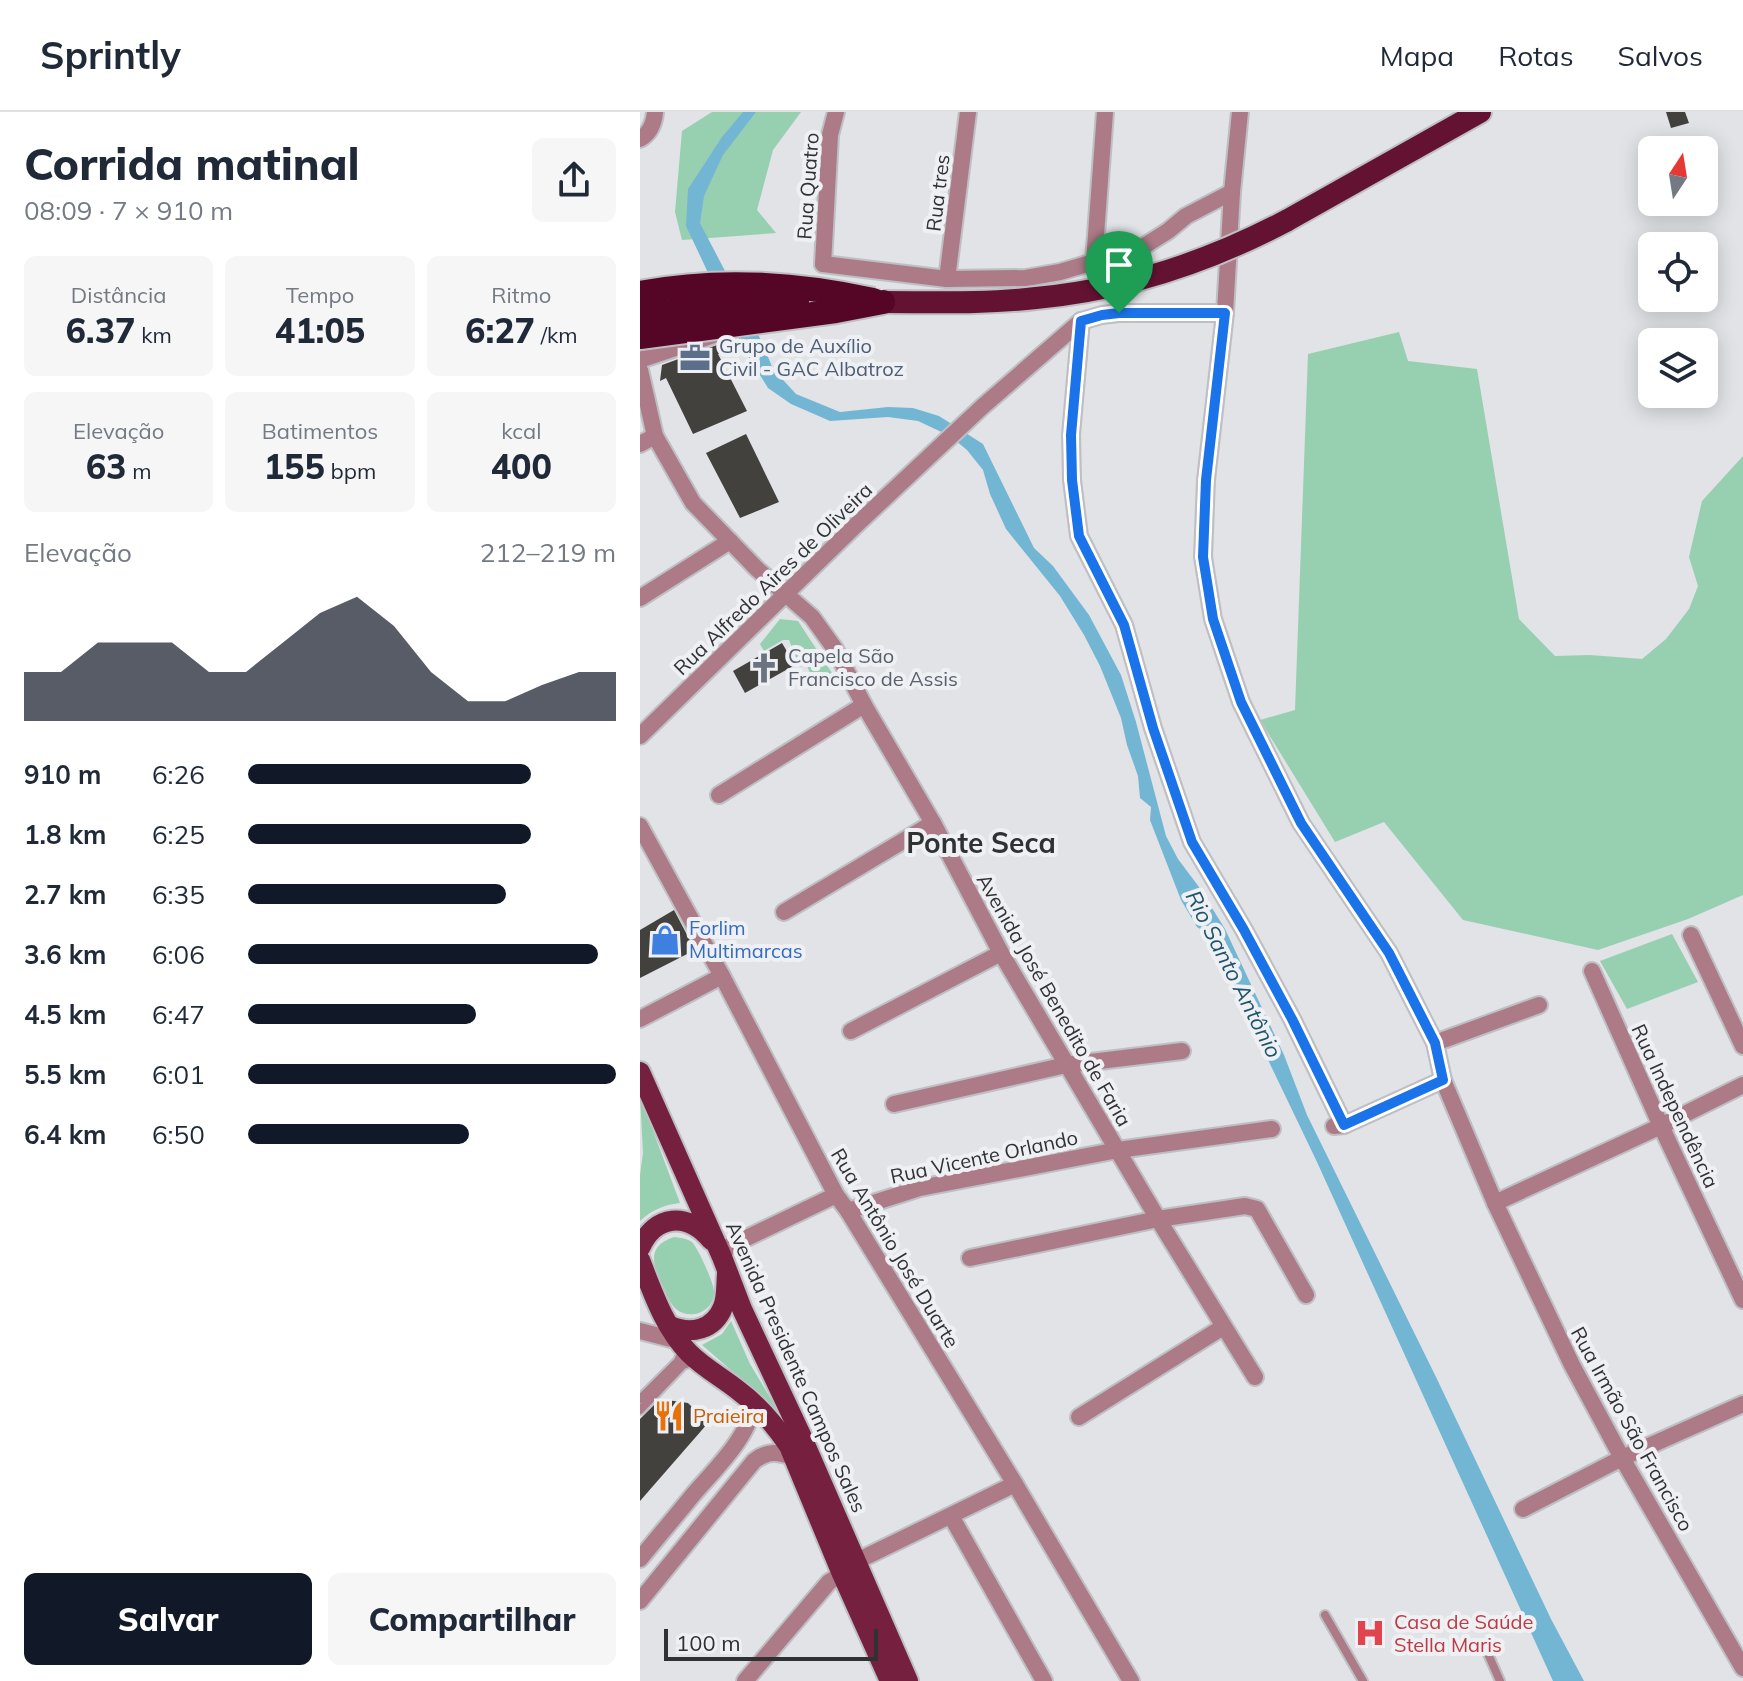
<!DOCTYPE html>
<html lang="pt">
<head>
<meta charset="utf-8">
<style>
	:root { --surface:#fff; --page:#f6f6f7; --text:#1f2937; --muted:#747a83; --line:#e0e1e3; --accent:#111827 }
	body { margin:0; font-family:Mulish,sans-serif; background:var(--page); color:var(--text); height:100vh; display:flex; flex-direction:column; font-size:30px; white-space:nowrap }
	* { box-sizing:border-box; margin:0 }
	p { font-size:26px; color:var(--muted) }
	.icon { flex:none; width:44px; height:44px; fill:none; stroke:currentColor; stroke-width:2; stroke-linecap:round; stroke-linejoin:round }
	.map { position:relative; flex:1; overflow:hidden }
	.side { display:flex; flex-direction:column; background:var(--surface); width:640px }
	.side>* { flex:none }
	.needle { width:52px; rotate:12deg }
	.buttons { position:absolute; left:998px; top:24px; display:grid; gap:16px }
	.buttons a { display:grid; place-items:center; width:80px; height:80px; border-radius:12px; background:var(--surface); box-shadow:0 4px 20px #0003; font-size:40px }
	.scale { position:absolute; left:24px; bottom:20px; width:214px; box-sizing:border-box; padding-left:8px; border:4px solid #303132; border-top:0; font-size:22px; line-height:28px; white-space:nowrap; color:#303132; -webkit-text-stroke:6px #eef0f4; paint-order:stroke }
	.pin { position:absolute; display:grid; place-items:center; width:68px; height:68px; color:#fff; margin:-82px -34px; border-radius:50% 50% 50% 0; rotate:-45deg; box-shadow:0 0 8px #0007 }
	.pin .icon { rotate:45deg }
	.round { display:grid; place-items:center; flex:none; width:84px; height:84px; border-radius:12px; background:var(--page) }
	.summary { display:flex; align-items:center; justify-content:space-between; height:136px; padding:0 24px }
	h1 { font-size:44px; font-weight:800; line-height:60px }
	.metrics { display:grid; grid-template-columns:repeat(3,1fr); gap:12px; height:136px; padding:8px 24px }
	.metrics div { display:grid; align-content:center; border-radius:12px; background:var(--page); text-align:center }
	.metrics b { font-size:34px; font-weight:800 }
	.metrics small { font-size:22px; font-weight:400 }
	.metrics p { font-size:22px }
	.chart { height:224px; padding:16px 24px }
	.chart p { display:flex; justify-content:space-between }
	.chart svg { width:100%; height:144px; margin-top:8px; fill:var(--accent); opacity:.7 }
	.cta { display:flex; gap:16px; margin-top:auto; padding:16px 24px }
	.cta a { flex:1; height:92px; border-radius:12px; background:var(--accent); color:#fff; font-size:32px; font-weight:800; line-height:92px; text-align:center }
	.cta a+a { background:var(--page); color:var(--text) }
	ul { padding:0 24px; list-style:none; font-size:26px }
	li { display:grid; grid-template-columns:128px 96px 1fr; align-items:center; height:60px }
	li i { height:20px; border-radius:10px; background:var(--accent) }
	header { display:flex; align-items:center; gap:48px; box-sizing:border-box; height:112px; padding:0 40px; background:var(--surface); border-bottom:2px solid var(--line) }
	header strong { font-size:38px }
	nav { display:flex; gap:44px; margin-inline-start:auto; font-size:28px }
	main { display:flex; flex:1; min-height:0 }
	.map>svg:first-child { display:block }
	.green { fill:#97cfb1 }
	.water { fill:#73b6d3 }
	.building { fill:#43413e }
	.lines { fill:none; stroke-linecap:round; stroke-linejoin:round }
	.service-casing { stroke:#bebfc3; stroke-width:12 }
	.minor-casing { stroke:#bebfc3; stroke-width:20 }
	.primary-casing { stroke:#bebfc3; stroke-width:24 }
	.trunk-casing { stroke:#bebfc3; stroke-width:26 }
	.service { stroke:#ac7b87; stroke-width:8 }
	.minor { stroke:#ac7b87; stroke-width:16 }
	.primary { stroke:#74203e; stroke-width:20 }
	.trunk { stroke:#641232; stroke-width:22 }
	.trunk-bridge-casing { stroke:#bebfc3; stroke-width:26; stroke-linecap:butt }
	.motorway-bridge-casing { stroke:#bebfc3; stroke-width:28; stroke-linecap:butt }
	.trunk-bridge { stroke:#641232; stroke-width:22 }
	.motorway-bridge { stroke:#550526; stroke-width:24 }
	.route-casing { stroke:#fff; stroke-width:16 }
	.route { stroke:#1a73e8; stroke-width:10 }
	.labels { text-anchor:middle; stroke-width:8; stroke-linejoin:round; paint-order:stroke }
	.street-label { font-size:20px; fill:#303132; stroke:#eef0f4 }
	.service-label { font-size:20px; fill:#4e5e75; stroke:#eef0f4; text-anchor:start }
	.worship-label { font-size:20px; fill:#5b616d; stroke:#eef0f4; text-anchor:start }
	.shop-label { font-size:20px; fill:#366cbe; stroke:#eef0f4; text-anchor:start }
	.food-label { font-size:20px; fill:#c56008; stroke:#eef0f4; text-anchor:start }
	.health-label { font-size:20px; fill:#be3a42; stroke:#eef0f4; text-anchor:start }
	.water-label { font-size:22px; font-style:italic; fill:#1f556a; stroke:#eef0f4 }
	.district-label { font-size:28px; font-weight:bold; fill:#303132; stroke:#eef0f4 }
</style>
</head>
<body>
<header>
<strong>Sprintly</strong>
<nav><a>Mapa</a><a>Rotas</a><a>Salvos</a></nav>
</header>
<main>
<section class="side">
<div class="summary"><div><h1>Corrida matinal</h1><p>08:09 · 7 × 910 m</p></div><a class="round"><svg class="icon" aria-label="share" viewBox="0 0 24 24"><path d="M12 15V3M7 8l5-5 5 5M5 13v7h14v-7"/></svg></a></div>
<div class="metrics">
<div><p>Distância</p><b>6.37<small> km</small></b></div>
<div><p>Tempo</p><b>41:05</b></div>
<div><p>Ritmo</p><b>6:27<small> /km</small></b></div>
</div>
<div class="metrics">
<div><p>Elevação</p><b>63<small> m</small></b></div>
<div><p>Batimentos</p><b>155<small> bpm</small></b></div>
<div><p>kcal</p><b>400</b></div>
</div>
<div class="chart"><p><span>Elevação</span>212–219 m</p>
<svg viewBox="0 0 160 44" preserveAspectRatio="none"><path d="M0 44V29L10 29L20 20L30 20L40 20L50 29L60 29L70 20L80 11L90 6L100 15L110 29L120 38L130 38L140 33L150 29L160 29V44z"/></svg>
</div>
<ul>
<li><b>910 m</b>6:26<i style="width:77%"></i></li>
<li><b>1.8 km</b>6:25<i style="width:77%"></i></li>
<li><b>2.7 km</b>6:35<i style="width:70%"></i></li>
<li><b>3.6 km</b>6:06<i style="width:95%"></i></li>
<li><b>4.5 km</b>6:47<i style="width:62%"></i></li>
<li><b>5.5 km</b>6:01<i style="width:100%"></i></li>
<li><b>6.4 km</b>6:50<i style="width:60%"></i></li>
</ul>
<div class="cta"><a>Salvar</a><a>Compartilhar</a></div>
</section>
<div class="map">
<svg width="1103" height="1569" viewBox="0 0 1103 1569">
	<rect width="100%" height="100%" fill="#e1e3e7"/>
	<g class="green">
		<polygon points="72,0 161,0 133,38 117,98 136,121 42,128 35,100 42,19"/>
		<polygon points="759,220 768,249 837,257 879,507 915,544 950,543 1002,547 1026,527 1049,497 1058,474 1049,445 1062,389 1103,344 1103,783 1048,807 958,838 823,808 744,710 695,730 620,608 655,598 668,242"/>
		<polygon points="140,507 158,509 192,561 174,572 166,551 160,555 149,528 143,528 124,539 120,532"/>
		<polygon points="1032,822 1058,870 987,897 960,849"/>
		<path d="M0,984L40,1091C23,1093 12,1098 0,1109V1063L3,1041Z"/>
		<path d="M34,1125C41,1126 46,1126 52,1130C58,1136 75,1173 74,1181C74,1185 72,1190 70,1193C62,1203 47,1206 36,1197C30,1192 27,1183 24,1176C14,1155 4,1135 34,1125Z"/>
		<polygon points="91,1209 110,1252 145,1310 129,1291 62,1233 82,1222"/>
	</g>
	<polygon class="water" points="103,0 116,0 83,43 64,84 60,111 121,228 133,257 156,282 200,300 248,295 273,296 299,304 343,332 394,436 413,454 449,503 481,563 496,610 526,724 538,747 559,775 585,817 644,943 667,1003 796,1265 911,1507 944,1569 913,1569 677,1050 608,906 587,856 572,824 557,815 541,788 510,708 511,695 500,686 498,664 487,633 481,606 460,554 444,523 420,484 366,417 350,382 343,358 327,338 310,324 278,309 248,305 190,309 151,292 128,276 105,239 46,114 48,77 82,25"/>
	<g class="building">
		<polygon points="1026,0 1045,0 1049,11 1031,16"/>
		<polygon points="77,233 81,241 78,242 107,299 53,322 26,266 20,269 22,253"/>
		<polygon points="106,322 139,390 100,406 66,341"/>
		<polygon points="142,531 155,553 105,581 93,559"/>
		<polygon points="34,798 55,838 0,866 0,818"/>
		<polygon points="20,1287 48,1291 68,1311 0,1389 0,1307"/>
	</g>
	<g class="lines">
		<g class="service-casing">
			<g id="service">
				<polyline points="0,1287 38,1249 43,1237"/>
				<polyline points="0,1298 43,1253 55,1249"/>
				<polyline points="685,1503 723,1569"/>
				<polyline points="845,1535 860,1569"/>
			</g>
		</g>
		<g class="minor-casing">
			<g id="minor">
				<polyline points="600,0 592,80 585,201 566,368 563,445 573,507 601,590 661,711 749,841 795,931 803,968 855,1091 932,1253 982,1346 1103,1556"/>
				<path d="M0,27C10,21 14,12 15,0"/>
				<polyline points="454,150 465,0"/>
				<polyline points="183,152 307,167 386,166 420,160 501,136 528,119 546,104 592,80"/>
				<polyline points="183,152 190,23 196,0"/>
				<polyline points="307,167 328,0"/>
				<polyline points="441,209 431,323 432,368 439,424 484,513 513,616 552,730 604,818 652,907 704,1013"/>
				<polyline points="0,248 74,223"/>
				<polyline points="0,258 15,324 53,391 117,457 172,505 195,537 224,593 293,711 361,841 518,1107 615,1265"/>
				<polyline points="0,332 15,324"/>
				<polyline points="0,486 90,429"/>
				<polyline points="0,624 214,415 342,295 441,209 462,203 479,201 585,201"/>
				<polyline points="79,683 224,593"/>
				<polyline points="0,714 82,864 196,1083 208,1099 375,1372 491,1569"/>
				<polyline points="144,800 293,711"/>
				<polyline points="1051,823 1103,934"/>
				<polyline points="952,859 1021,1014 1103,1188"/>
				<polyline points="0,907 82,864"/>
				<polyline points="211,919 361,841"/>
				<polyline points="795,931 899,893"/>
				<polyline points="254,992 426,953 542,939"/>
				<polyline points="694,1014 704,1013 803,968"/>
				<polyline points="855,1091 1021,1014 1103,973"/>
				<polyline points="208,1099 280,1076 478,1038 632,1017"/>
				<polyline points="82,1145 88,1135 196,1083"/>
				<polyline points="330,1146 518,1107 605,1094 617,1097 666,1183"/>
				<polyline points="0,1219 39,1229"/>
				<polyline points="439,1305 583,1215"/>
				<polyline points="883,1397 982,1346 1103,1292"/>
				<polyline points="311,1404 404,1569"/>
				<path d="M0,1447C17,1426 35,1405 52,1384C72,1360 112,1323 113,1290"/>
				<polyline points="215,1450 375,1372"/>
				<path d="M0,1489L114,1349C128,1338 138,1340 154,1345"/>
				<polyline points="105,1569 189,1470 202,1462"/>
			</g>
		</g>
		<g class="primary-casing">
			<g id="primary">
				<polyline points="0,960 82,1145 102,1197 161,1323 268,1569"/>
				<path d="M0,1136C15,1102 48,1100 71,1128"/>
				<path d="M0,1148C13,1181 24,1215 49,1241C64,1256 83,1266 99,1279C119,1294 135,1313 149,1334L202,1462L250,1569"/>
				<path d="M30,1214C51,1223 74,1218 83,1195C87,1185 86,1173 87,1162"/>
			</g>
		</g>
		<g class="trunk-casing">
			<polyline id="trunk" points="646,109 840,0"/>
		</g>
		<use href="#service" class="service"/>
		<use href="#minor" class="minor"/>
		<use href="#primary" class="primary"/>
		<use href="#trunk" class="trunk"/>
		<g class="trunk-bridge-casing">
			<path id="trunk-bridge" d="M243,190C294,190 345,192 396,186C483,178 568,150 646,109"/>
		</g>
		<g class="motorway-bridge-casing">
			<g id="motorway-bridge">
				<path d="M0,181C78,166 156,171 233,188"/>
				<polyline points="0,204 74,194 157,190"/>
				<polyline points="0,225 196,199 243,190"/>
			</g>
		</g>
		<use href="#trunk-bridge" class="trunk-bridge"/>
		<use href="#motorway-bridge" class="motorway-bridge"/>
	</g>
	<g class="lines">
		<g class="route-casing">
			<polygon id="route" points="479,201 585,201 566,368 563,445 573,507 601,590 661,711 749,841 795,931 803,968 704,1013 652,907 604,818 552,730 513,616 484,513 439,424 432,368 431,323 441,209 462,203"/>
		</g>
		<use href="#route" class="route"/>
	</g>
	<defs>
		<g id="office-bare" transform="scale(2.4)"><path d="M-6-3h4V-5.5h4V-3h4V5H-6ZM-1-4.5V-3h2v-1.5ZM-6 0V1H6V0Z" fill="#5c6f8a" stroke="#eef0f4" stroke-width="2.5" paint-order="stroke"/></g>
		<g id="church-bare" transform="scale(2.4)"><path d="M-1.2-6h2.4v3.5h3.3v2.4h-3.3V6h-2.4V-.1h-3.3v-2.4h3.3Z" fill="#6b7280" stroke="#eef0f4" stroke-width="2.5" paint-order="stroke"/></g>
		<g id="shop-bare" transform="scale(2.4)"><path d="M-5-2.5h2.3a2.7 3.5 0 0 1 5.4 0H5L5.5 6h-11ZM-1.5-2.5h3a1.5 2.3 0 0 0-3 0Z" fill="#3f7fe0" stroke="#eef0f4" stroke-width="2.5" paint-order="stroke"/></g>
		<g id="restaurant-bare" transform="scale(2.4)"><path d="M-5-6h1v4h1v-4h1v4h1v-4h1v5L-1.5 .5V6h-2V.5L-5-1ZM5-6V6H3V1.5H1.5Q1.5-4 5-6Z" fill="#e8710a" stroke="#eef0f4" stroke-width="2.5" paint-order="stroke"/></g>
		<g id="hospital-bare" transform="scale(2.4)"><path d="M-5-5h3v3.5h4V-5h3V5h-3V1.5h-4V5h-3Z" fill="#e0444e" stroke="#eef0f4" stroke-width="2.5" paint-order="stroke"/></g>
	</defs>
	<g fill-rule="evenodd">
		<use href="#office-bare" x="55" y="246"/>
		<use href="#church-bare" x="124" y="556"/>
		<use href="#shop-bare" x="25" y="828"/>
		<use href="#restaurant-bare" x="29" y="1304"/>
		<use href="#hospital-bare" x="730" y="1521"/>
	</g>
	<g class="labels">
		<g class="street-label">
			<text transform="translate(168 74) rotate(-86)" y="7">Rua Quatro</text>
			<text transform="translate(298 81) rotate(-83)" y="7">Rua tres</text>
			<text transform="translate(133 467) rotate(-44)" y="7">Rua Alfredo Aires de Oliveira</text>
			<text transform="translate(414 888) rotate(60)" y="7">Avenida José Benedito de Faria</text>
			<text transform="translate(1035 994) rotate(65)" y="7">Rua Independência</text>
			<text transform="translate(344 1045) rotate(-12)" y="7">Rua Vicente Orlando</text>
			<text transform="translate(255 1136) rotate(59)" y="7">Rua Antônio José Duarte</text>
			<text transform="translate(156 1255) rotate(66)" y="7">Avenida Presidente Campos Sales</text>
			<text transform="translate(992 1317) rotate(61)" y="7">Rua Irmão São Francisco</text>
		</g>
		<g class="service-label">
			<text x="79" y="241">Grupo de Auxílio<tspan x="79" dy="23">Civil - GAC Albatroz</tspan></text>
		</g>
		<g class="worship-label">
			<text x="148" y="551">Capela São<tspan x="148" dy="23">Francisco de Assis</tspan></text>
		</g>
		<g class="shop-label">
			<text x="49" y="823">Forlim<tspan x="49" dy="23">Multimarcas</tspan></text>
		</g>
		<g class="food-label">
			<text x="53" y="1311">Praieira</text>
		</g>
		<g class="health-label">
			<text x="754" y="1517">Casa de Saúde<tspan x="754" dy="23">Stella Maris</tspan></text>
		</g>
		<g class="water-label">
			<text transform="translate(594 862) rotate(63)" y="8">Rio Santo Antônio</text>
		</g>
		<g class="district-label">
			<text x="341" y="741">Ponte Seca</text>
		</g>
	</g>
</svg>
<div class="buttons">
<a><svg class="needle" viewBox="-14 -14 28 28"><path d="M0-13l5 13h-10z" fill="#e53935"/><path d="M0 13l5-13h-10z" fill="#747a83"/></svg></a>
<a><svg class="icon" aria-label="locate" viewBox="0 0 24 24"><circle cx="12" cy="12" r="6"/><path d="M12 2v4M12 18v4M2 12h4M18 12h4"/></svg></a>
<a><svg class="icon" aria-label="layers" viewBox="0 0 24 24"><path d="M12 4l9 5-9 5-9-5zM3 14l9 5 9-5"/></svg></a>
</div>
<div class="scale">100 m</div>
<div class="pin" style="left:479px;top:201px;background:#1e9e55"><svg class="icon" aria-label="arrive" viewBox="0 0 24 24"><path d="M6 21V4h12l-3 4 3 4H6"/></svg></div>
</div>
</main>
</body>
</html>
